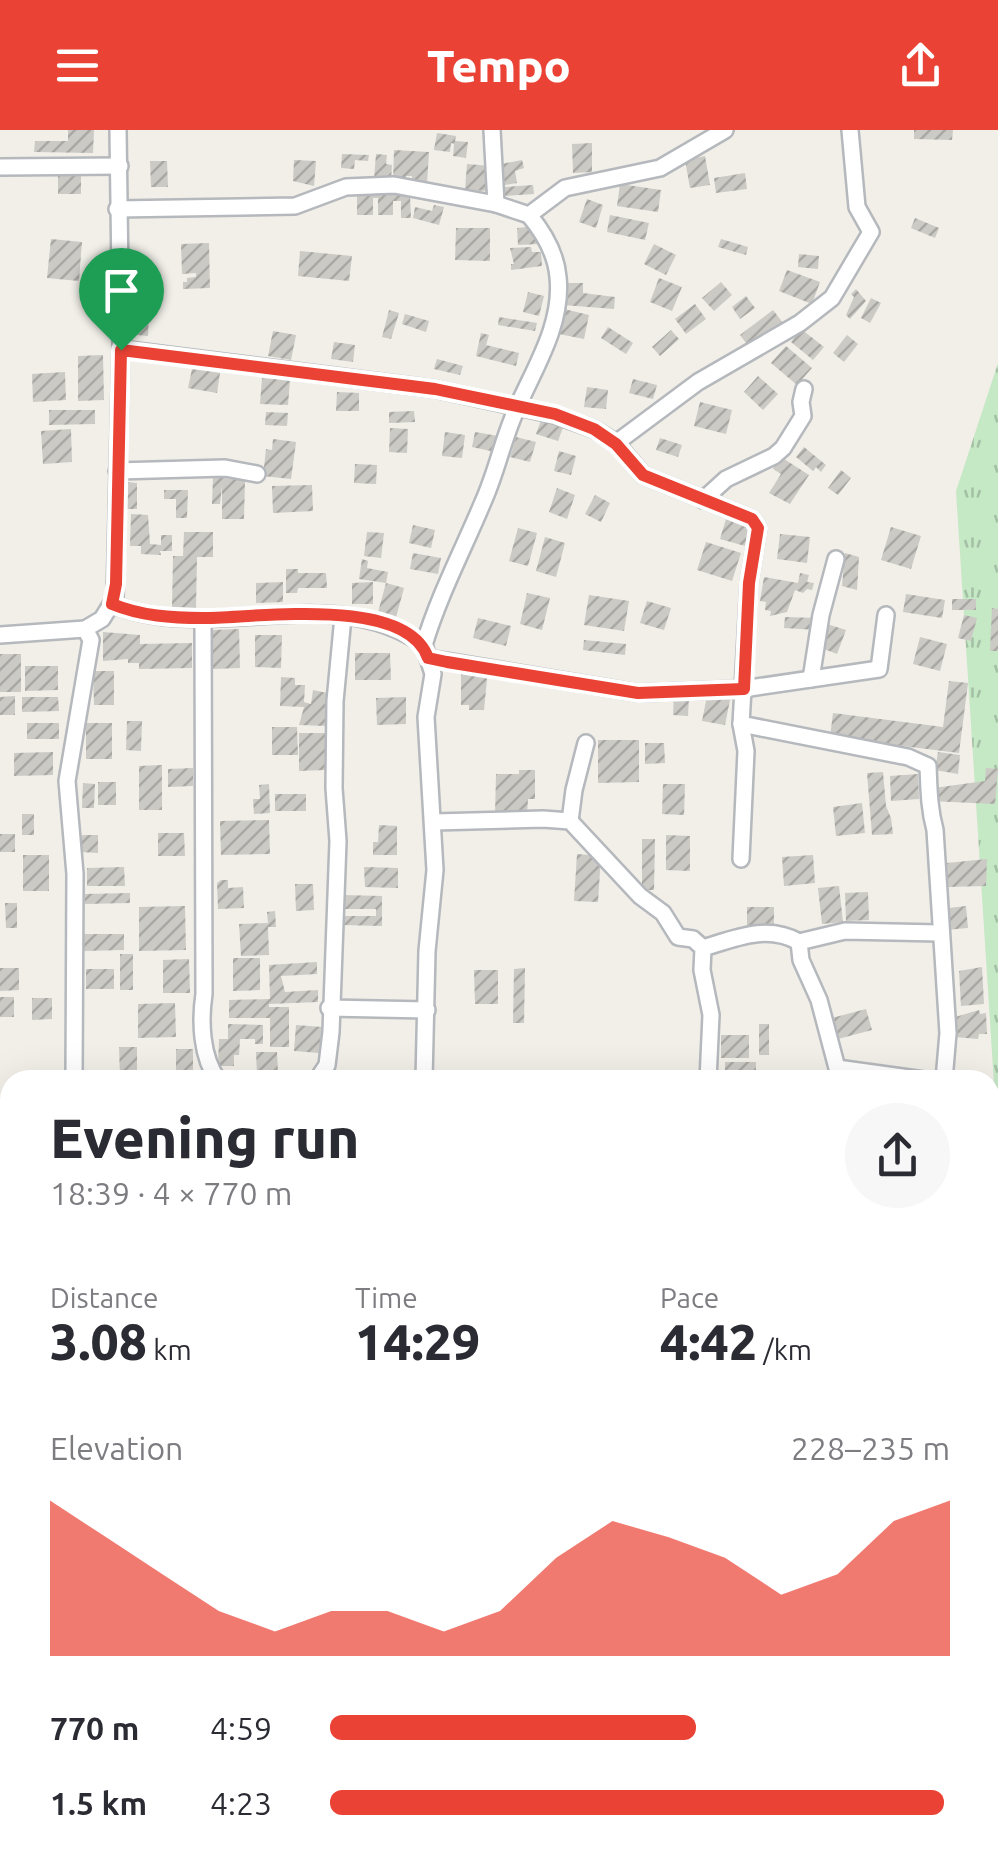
<!DOCTYPE html>
<html lang="en">
<head>
<meta charset="utf-8">
<style>
	:root { --surface:#fff; --page:#f7f7f7; --text:#2b2b33; --muted:#7c7c81; --accent:#ea4335 }
	body { margin:0; font-family:Ubuntu,sans-serif; background:var(--page); color:var(--text); height:100vh; display:flex; flex-direction:column; font-size:38px; white-space:nowrap }
	* { box-sizing:border-box; margin:0 }
	p { font-size:32px; color:var(--muted) }
	.icon { flex:none; width:55px; height:55px; fill:none; stroke:currentColor; stroke-width:2; stroke-linecap:round; stroke-linejoin:round }
	.map { position:relative; flex:1; overflow:hidden }
	.panel { position:absolute; left:0px; top:940px; width:1000px; height:792px; display:flex; flex-direction:column; background:var(--surface); border-radius:30px 30px 0 0; box-shadow:0 10px 40px #0002 }
	.panel>* { flex:none }
	.pin { position:absolute; display:grid; place-items:center; width:85px; height:85px; color:#fff; margin:-102px -42px; border-radius:50% 50% 50% 0; rotate:-45deg; box-shadow:0 0 10px #0007 }
	.pin .icon { rotate:45deg }
	.round { display:grid; place-items:center; flex:none; width:105px; height:105px; border-radius:52px; background:var(--page) }
	.summary { display:flex; align-items:center; justify-content:space-between; height:170px; padding:0 50px }
	h1 { font-size:55px; font-weight:800; line-height:75px }
	.stats { display:grid; grid-template-columns:repeat(3,1fr); gap:15px; height:170px; padding:10px 50px }
	.stats div { display:grid; align-content:center }
	.stats b { font-size:50px; font-weight:800 }
	.stats small { font-size:28px; font-weight:400 }
	.stats p { font-size:28px }
	.chart { height:280px; padding:20px 50px }
	.chart p { display:flex; justify-content:space-between }
	.chart svg { width:100%; height:180px; margin-top:10px; fill:var(--accent); opacity:.7 }
	ul { padding:0 50px; list-style:none; font-size:32px }
	li { display:grid; grid-template-columns:160px 120px 1fr; align-items:center; height:75px }
	li i { height:25px; border-radius:12px; background:var(--accent) }
	header { display:flex; justify-content:space-between; align-items:center; height:130px; padding:0 50px; background:var(--accent); color:#fff; font-size:45px; font-weight:800 }
	.map>svg:first-child { display:block }
	.grass { fill:url(#grass-tufts) }
	.building { fill:url(#building-hatch) }
	.lines { fill:none; stroke-linecap:round; stroke-linejoin:round }
	.minor-casing { stroke:#b5b8bc; stroke-width:20 }
	.minor { stroke:#fff; stroke-width:15 }
	.route-casing { stroke:#fff; stroke-width:20 }
	.route { stroke:#ea4335; stroke-width:12 }
</style>
</head>
<body>
<header><svg class="icon" aria-label="menu" viewBox="0 0 24 24"><path d="M4 6h16M4 12h16M4 18h16"/></svg>Tempo<svg class="icon" aria-label="share" viewBox="0 0 24 24"><path d="M12 15V3M7 8l5-5 5 5M5 13v7h14v-7"/></svg></header>
<div class="map">
<svg width="998" height="1732" viewBox="0 0 998 1732">
	<defs>
		<pattern id="grass-tufts" width="24" height="20" patternUnits="userSpaceOnUse" patternTransform="scale(2.5)"><rect width="24" height="20" fill="#c5e8c5"/><path d="M3 7l-1-3M5 7V3M7 7l1-3M15 17l-1-3M17 17v-4M19 17l1-3" fill="none" stroke="#a3c0a4"/></pattern>
		<pattern id="building-hatch" width="6" height="6" patternUnits="userSpaceOnUse" patternTransform="scale(2.5)"><rect width="6" height="6" fill="#cccac5"/><path d="M-1 1l2-2M0 6l6-6M5 7l2-2" fill="none" stroke="#a9a8a4"/></pattern>
	</defs>
	<rect width="100%" height="100%" fill="#f1efe8"/>
	<polygon class="grass" points="998,233 998,1016 956,361"/>
	<g class="building">
		<polygon points="68,0 94,0 93,23 34,22 35,11 68,11"/>
		<polygon points="914,0 953,0 952,10 914,9"/>
		<polygon points="437,3 456,6 455,11 468,12 466,28 453,26 454,14 451,13 450,22 434,20"/>
		<polygon points="592,13 592,42 573,43 572,14"/>
		<polygon points="394,20 429,22 427,54 412,53 412,46 406,46 406,53 393,52"/>
		<polygon points="342,24 369,25 368,31 355,30 354,39 341,38"/>
		<polygon points="376,24 387,25 386,34 392,35 391,50 374,49"/>
		<polygon points="705,26 710,55 690,58 685,30"/>
		<polygon points="294,30 316,31 314,56 293,51"/>
		<polygon points="522,30 524,38 515,41 517,53 505,55 501,34"/>
		<polygon points="150,31 167,31 168,57 151,57"/>
		<polygon points="467,34 491,36 489,61 465,60"/>
		<rect x="58" y="43" width="23" height="21"/>
		<polygon points="745,43 747,59 716,63 714,48"/>
		<polygon points="620,54 661,60 658,82 617,76"/>
		<polygon points="533,55 534,64 505,66 505,57"/>
		<polygon points="401,58 401,65 410,65 411,88 401,88 401,71 393,71 393,85 378,85 378,68 373,68 373,85 357,85 357,59"/>
		<polygon points="587,69 603,75 596,98 579,92"/>
		<polygon points="434,75 444,77 439,95 413,88 415,77 432,81"/>
		<polygon points="610,85 649,93 645,110 607,102"/>
		<polygon points="915,88 939,98 935,108 911,98"/>
		<polygon points="537,96 539,114 518,115 517,98"/>
		<polygon points="456,98 490,98 490,131 455,130"/>
		<polygon points="51,109 82,112 79,151 47,148"/>
		<polygon points="721,109 748,117 746,125 718,117"/>
		<polygon points="209,113 210,158 183,159 183,152 187,152 187,148 196,147 196,143 182,144 181,114"/>
		<polygon points="654,114 676,125 666,145 644,134"/>
		<polygon points="531,117 532,122 541,122 542,136 511,140 511,134 514,134 510,118"/>
		<polygon points="300,121 352,126 349,151 298,146"/>
		<polygon points="799,124 819,126 818,139 798,137"/>
		<polygon points="787,140 820,152 812,174 779,161"/>
		<polygon points="659,148 682,157 672,181 650,172"/>
		<polygon points="721,152 732,165 714,181 702,168"/>
		<polygon points="564,153 583,153 583,163 615,167 614,179 563,175"/>
		<polygon points="856,159 866,171 850,189 846,185 854,167 851,164"/>
		<polygon points="528,162 544,166 539,186 523,182"/>
		<polygon points="746,166 755,178 740,189 732,177"/>
		<polygon points="871,168 881,173 870,193 861,188"/>
		<polygon points="695,174 706,189 686,204 675,189"/>
		<polygon points="564,179 589,185 584,209 559,204"/>
		<polygon points="138,180 149,181 148,206 137,205"/>
		<polygon points="389,180 399,183 391,209 382,207"/>
		<polygon points="773,180 783,193 749,217 740,205"/>
		<polygon points="405,184 429,191 426,202 402,194"/>
		<polygon points="499,187 537,193 535,201 498,195"/>
		<polygon points="608,197 633,213 626,224 601,208"/>
		<polygon points="801,199 824,217 813,230 791,212"/>
		<polygon points="671,200 679,209 660,226 652,217"/>
		<polygon points="273,201 296,205 291,230 268,226"/>
		<polygon points="481,203 489,205 486,215 519,223 516,236 476,226"/>
		<polygon points="847,205 858,214 844,232 833,223"/>
		<polygon points="334,212 355,215 353,232 331,229"/>
		<polygon points="786,216 812,238 797,255 771,233"/>
		<polygon points="103,225 104,270 78,271 78,226"/>
		<polygon points="437,229 463,236 460,245 434,239"/>
		<polygon points="192,239 220,243 217,263 188,258"/>
		<polygon points="65,242 66,270 33,272 32,244"/>
		<polygon points="758,246 778,264 763,280 744,262"/>
		<polygon points="262,248 290,250 288,275 260,274"/>
		<polygon points="633,249 657,255 653,269 629,263"/>
		<polygon points="587,257 608,260 606,279 584,277"/>
		<polygon points="337,262 359,263 359,281 336,281"/>
		<polygon points="700,272 732,280 726,304 694,296"/>
		<polygon points="49,280 95,280 95,294 49,295"/>
		<polygon points="414,281 415,292 389,293 389,282"/>
		<polygon points="266,282 288,283 287,296 265,295"/>
		<polygon points="543,285 565,292 558,311 536,304"/>
		<polygon points="390,298 408,299 407,323 389,322"/>
		<polygon points="71,299 72,332 43,334 41,301"/>
		<polygon points="445,302 465,305 462,328 442,326"/>
		<polygon points="475,302 498,306 495,322 472,317"/>
		<polygon points="516,307 536,312 530,332 510,327"/>
		<polygon points="660,308 682,315 678,327 656,320"/>
		<polygon points="273,309 296,312 291,349 263,346 266,319 272,320"/>
		<polygon points="804,317 826,335 821,342 816,337 813,341 796,327"/>
		<polygon points="559,321 576,326 571,345 554,341"/>
		<polygon points="781,327 809,345 790,374 769,363 781,344 773,339"/>
		<polygon points="355,334 377,335 376,354 354,353"/>
		<polygon points="841,340 851,348 838,365 828,358"/>
		<polygon points="213,347 245,350 244,389 222,389 222,356 220,374 212,374"/>
		<polygon points="127,352 137,353 137,379 126,379"/>
		<polygon points="312,355 313,381 273,383 272,356"/>
		<polygon points="557,358 575,365 567,389 549,382"/>
		<polygon points="164,360 188,360 187,388 176,388 176,369 164,369"/>
		<polygon points="595,365 610,373 601,392 585,384"/>
		<polygon points="131,384 148,385 150,414 161,415 161,405 172,405 172,421 160,421 161,425 141,424 141,416 130,416"/>
		<polygon points="726,389 750,396 745,416 720,409"/>
		<polygon points="413,395 435,400 431,418 409,413"/>
		<polygon points="891,397 921,406 911,439 881,430"/>
		<polygon points="518,398 537,403 528,436 509,431"/>
		<polygon points="184,402 213,402 213,427 197,427 196,478 172,477 173,426 183,426"/>
		<polygon points="367,402 384,403 381,428 364,426"/>
		<polygon points="780,404 810,407 807,433 777,429"/>
		<polygon points="545,407 565,413 556,447 536,441"/>
		<polygon points="706,412 741,423 732,451 697,440"/>
		<polygon points="413,423 441,428 438,444 410,439"/>
		<polygon points="845,423 859,427 857,460 842,456"/>
		<polygon points="362,429 368,431 367,438 388,442 386,453 404,458 395,491 377,486 386,453 359,449"/>
		<polygon points="286,439 298,439 298,443 326,443 327,458 298,458 297,463 286,463"/>
		<polygon points="800,443 809,445 807,452 814,453 812,460 807,459 803,463 795,460 787,482 770,486 771,481 765,480 766,472 760,471 764,447 798,453"/>
		<polygon points="283,452 283,472 256,473 256,453"/>
		<polygon points="373,452 373,474 352,474 352,453"/>
		<polygon points="527,463 550,468 542,500 520,494"/>
		<polygon points="906,464 945,470 942,488 903,482"/>
		<polygon points="589,465 629,471 624,501 584,495"/>
		<rect x="952" y="469" width="24" height="11"/>
		<polygon points="647,471 671,478 664,500 640,493"/>
		<polygon points="992,478 998,479 998,521 990,521"/>
		<polygon points="964,485 977,488 971,511 958,508"/>
		<polygon points="785,487 817,488 816,500 784,498"/>
		<polygon points="478,488 511,496 506,516 473,508"/>
		<polygon points="827,494 846,500 837,524 819,517"/>
		<polygon points="239,499 240,538 212,539 212,500"/>
		<polygon points="103,502 140,505 140,514 192,513 192,538 139,539 139,533 128,533 128,529 103,531"/>
		<polygon points="255,505 282,505 281,538 255,537"/>
		<polygon points="920,507 947,514 940,541 913,534"/>
		<polygon points="584,510 626,514 625,525 583,520"/>
		<polygon points="355,523 390,523 391,550 355,550"/>
		<rect x="0" y="524" width="21" height="38"/>
		<polygon points="25,536 58,536 58,560 25,561"/>
		<polygon points="461,539 488,539 484,580 469,580 469,575 461,575"/>
		<polygon points="93,541 114,541 114,575 94,575"/>
		<polygon points="281,547 295,548 295,555 305,555 304,572 311,574 313,560 327,563 326,596 299,595 304,577 280,576"/>
		<polygon points="949,551 968,553 959,623 830,607 833,583 943,597"/>
		<polygon points="15,566 15,585 0,585 0,567"/>
		<polygon points="674,566 689,567 688,586 673,585"/>
		<polygon points="707,566 730,570 725,595 702,591"/>
		<polygon points="22,567 58,567 59,581 22,582"/>
		<polygon points="406,567 406,594 377,595 376,568"/>
		<polygon points="127,591 142,591 141,621 126,620"/>
		<rect x="27" y="593" width="32" height="16"/>
		<rect x="86" y="593" width="26" height="36"/>
		<polygon points="272,597 297,597 298,625 272,625"/>
		<polygon points="299,603 325,603 325,640 299,641"/>
		<polygon points="598,610 639,610 639,652 598,653"/>
		<polygon points="645,613 664,613 665,633 645,634"/>
		<polygon points="53,622 53,645 14,646 14,623"/>
		<polygon points="938,622 960,625 958,644 935,640"/>
		<polygon points="162,635 162,680 139,680 139,636"/>
		<polygon points="193,638 193,656 168,657 168,639"/>
		<polygon points="986,638 998,639 995,674 930,671 934,658 985,651"/>
		<polygon points="519,640 535,640 535,669 528,669 527,686 495,685 496,644 519,644"/>
		<polygon points="883,642 886,676 891,688 893,704 872,705 867,643"/>
		<polygon points="918,644 919,669 891,671 890,646"/>
		<rect x="98" y="652" width="18" height="23"/>
		<polygon points="83,653 95,654 94,678 82,678"/>
		<polygon points="269,654 270,683 254,684 253,669 260,669 259,655"/>
		<polygon points="663,654 685,654 684,685 662,684"/>
		<rect x="275" y="664" width="31" height="17"/>
		<polygon points="862,673 865,703 836,706 833,677"/>
		<rect x="22" y="684" width="12" height="21"/>
		<polygon points="269,690 270,724 221,725 220,691"/>
		<polygon points="379,695 397,696 397,725 373,725 373,712 378,712"/>
		<polygon points="158,703 184,703 185,726 158,726"/>
		<rect x="0" y="704" width="15" height="18"/>
		<polygon points="82,705 98,705 98,723 81,722"/>
		<polygon points="666,705 690,706 690,741 666,740"/>
		<polygon points="642,709 655,709 654,760 642,760"/>
		<polygon points="577,724 601,726 598,772 574,771"/>
		<rect x="23" y="725" width="26" height="36"/>
		<polygon points="813,725 815,753 784,756 782,727"/>
		<polygon points="987,729 986,756 947,757 947,733"/>
		<polygon points="124,737 125,756 87,756 87,738"/>
		<polygon points="364,737 398,738 398,758 365,757"/>
		<polygon points="221,750 228,750 228,758 243,757 244,778 218,779 217,753"/>
		<polygon points="295,754 313,754 314,780 296,781"/>
		<polygon points="839,756 843,792 822,794 818,758"/>
		<polygon points="868,762 869,790 846,791 845,763"/>
		<polygon points="130,763 130,773 85,774 85,764"/>
		<polygon points="343,765 382,766 382,796 342,795 342,786 376,786 376,779 342,779"/>
		<polygon points="5,773 17,773 17,798 6,798"/>
		<polygon points="185,776 186,820 139,821 139,777"/>
		<polygon points="966,776 968,798 945,800 940,779"/>
		<rect x="747" y="777" width="27" height="20"/>
		<polygon points="275,781 276,797 268,797 269,825 241,826 239,794 268,793 267,782"/>
		<polygon points="84,804 124,804 124,820 84,821"/>
		<rect x="120" y="824" width="13" height="36"/>
		<polygon points="233,828 260,828 260,860 233,861"/>
		<polygon points="189,829 190,863 163,863 163,830"/>
		<polygon points="317,832 317,844 281,846 285,862 318,860 318,872 269,874 269,877 289,877 289,917 270,917 270,888 229,888 229,870 270,869 269,835"/>
		<polygon points="982,837 984,874 961,876 959,841"/>
		<polygon points="0,838 19,838 19,860 0,861"/>
		<polygon points="525,838 524,893 513,893 514,839"/>
		<rect x="86" y="839" width="28" height="20"/>
		<polygon points="474,840 498,840 498,874 475,874"/>
		<rect x="0" y="867" width="14" height="20"/>
		<polygon points="32,868 52,868 52,889 32,890"/>
		<polygon points="175,873 176,907 138,908 138,874"/>
		<polygon points="866,879 872,900 834,910 828,889"/>
		<polygon points="979,880 980,884 986,883 987,904 979,904 978,909 955,907 955,887"/>
		<polygon points="228,894 263,895 263,914 255,914 255,909 240,909 239,925 234,925 234,936 218,936 219,909 228,909"/>
		<rect x="759" y="894" width="10" height="31"/>
		<polygon points="296,895 322,897 319,923 294,921"/>
		<rect x="721" y="905" width="28" height="23"/>
		<polygon points="119,917 137,917 137,946 120,947"/>
		<rect x="176" y="919" width="17" height="25"/>
		<polygon points="256,922 277,922 278,942 257,943"/>
		<rect x="725" y="932" width="31" height="18"/>
		<polygon points="990,1007 997,1007 998,1044 990,1045"/>
		<rect x="0" y="1283" width="10" height="33"/>
		<polygon points="0,1358 10,1358 10,1395 4,1395 4,1398 10,1398 10,1406 0,1407"/>
		<polygon points="994,1460 998,1460 998,1497 990,1497 990,1464 994,1464"/>
		<polygon points="10,1501 10,1548 3,1548 0,1502"/>
		<polygon points="10,1710 10,1722 41,1722 41,1728 7,1731 5,1711"/>
		<polygon points="302,1722 343,1722 343,1731 302,1732"/>
		<rect x="716" y="1722" width="29" height="10"/>
	</g>
	<g class="lines">
		<g class="minor-casing">
			<g id="minor">
				<polyline points="492,0 496,74"/>
				<polyline points="0,37 120,36"/>
				<polyline points="117,79 295,76 346,57 394,55 496,74 529,85 565,58 660,38 725,0"/>
				<path d="M121,219L435,259L555,285L594,299L616,313L643,345L752,389L758,398L749,453L741,594L908,627L928,636C929,659 929,678 935,700L948,903L944,950"/>
				<polyline points="616,313 698,252 800,193 832,168 871,102 857,77 850,0"/>
				<polyline points="117,341 225,338 257,344"/>
				<polyline points="703,370 726,349 774,326 783,318 803,286 801,272 804,259"/>
				<path d="M112,474C211,515 332,449 424,515L433,544L426,587L435,740L427,821L424,950"/>
				<path d="M203,488L204,864C200,891 201,927 218,950"/>
				<polyline points="0,505 85,499 102,489 115,468 121,219 118,0"/>
				<path d="M424,515C439,465 463,420 483,372C497,341 503,308 517,278C535,237 563,194 558,147C556,123 544,103 529,85"/>
				<polyline points="428,528 638,563 743,559 879,539 886,485"/>
				<polyline points="811,549 821,485 836,429"/>
				<polyline points="570,691 574,660 586,613"/>
				<polyline points="434,692 543,689 570,691 640,766 663,783 678,807 693,809 703,818 702,840 711,885 708,950"/>
				<polyline points="741,729 746,621 741,594"/>
				<polyline points="799,812 845,801 939,803"/>
				<path d="M703,818C736,808 767,794 799,812L801,830L819,870L837,938L924,950"/>
				<polyline points="329,878 427,880"/>
				<polyline points="74,950 75,744 67,651 91,510 85,499"/>
				<polyline points="317,950 327,935 331,902 338,711 334,658 335,571 343,487"/>
				<polyline points="0,1265 10,1265"/>
				<polyline points="990,1392 998,1391"/>
				<polyline points="990,1521 998,1522"/>
				<polyline points="429,1722 429,1732"/>
				<polyline points="579,1722 582,1732"/>
				<polyline points="700,1722 700,1732"/>
				<polyline points="63,1732 63,1722"/>
				<polyline points="841,1732 841,1722"/>
				<polyline points="955,1732 955,1722"/>
			</g>
		</g>
		<use href="#minor" class="minor"/>
	</g>
	<g class="lines">
		<g class="route-casing">
			<path id="route" d="M121,220L435,259L555,284L594,299L616,314L643,345L752,389L758,398L749,453L744,559L638,563L447,532L428,528C406,465 256,488 203,488C172,488 141,486 112,474L116,454Z"/>
		</g>
		<use href="#route" class="route"/>
	</g>
</svg>
<div class="pin" style="left:121px;top:220px;background:#1e9e55"><svg class="icon" aria-label="arrive" viewBox="0 0 24 24"><path d="M6 21V4h12l-3 4 3 4H6"/></svg></div>
<section class="panel">
<div class="summary"><div><h1>Evening run</h1><p>18:39 · 4 × 770 m</p></div><a class="round"><svg class="icon" aria-label="share" viewBox="0 0 24 24"><path d="M12 15V3M7 8l5-5 5 5M5 13v7h14v-7"/></svg></a></div>
<div class="stats">
<div><p>Distance</p><b>3.08<small> km</small></b></div>
<div><p>Time</p><b>14:29</b></div>
<div><p>Pace</p><b>4:42<small> /km</small></b></div>
</div>
<div class="chart"><p><span>Elevation</span>228–235 m</p>
<svg viewBox="0 0 160 44" preserveAspectRatio="none"><path d="M0 44V6L10 15L20 24L30 33L40 38L50 33L60 33L70 38L80 33L90 20L100 11L110 15L120 20L130 29L140 24L150 11L160 6V44z"/></svg>
</div>
<ul>
<li><b>770 m</b>4:59<i style="width:59%"></i></li>
<li><b>1.5 km</b>4:23<i style="width:99%"></i></li>
</ul>
</section>
</div>
</body>
</html>
